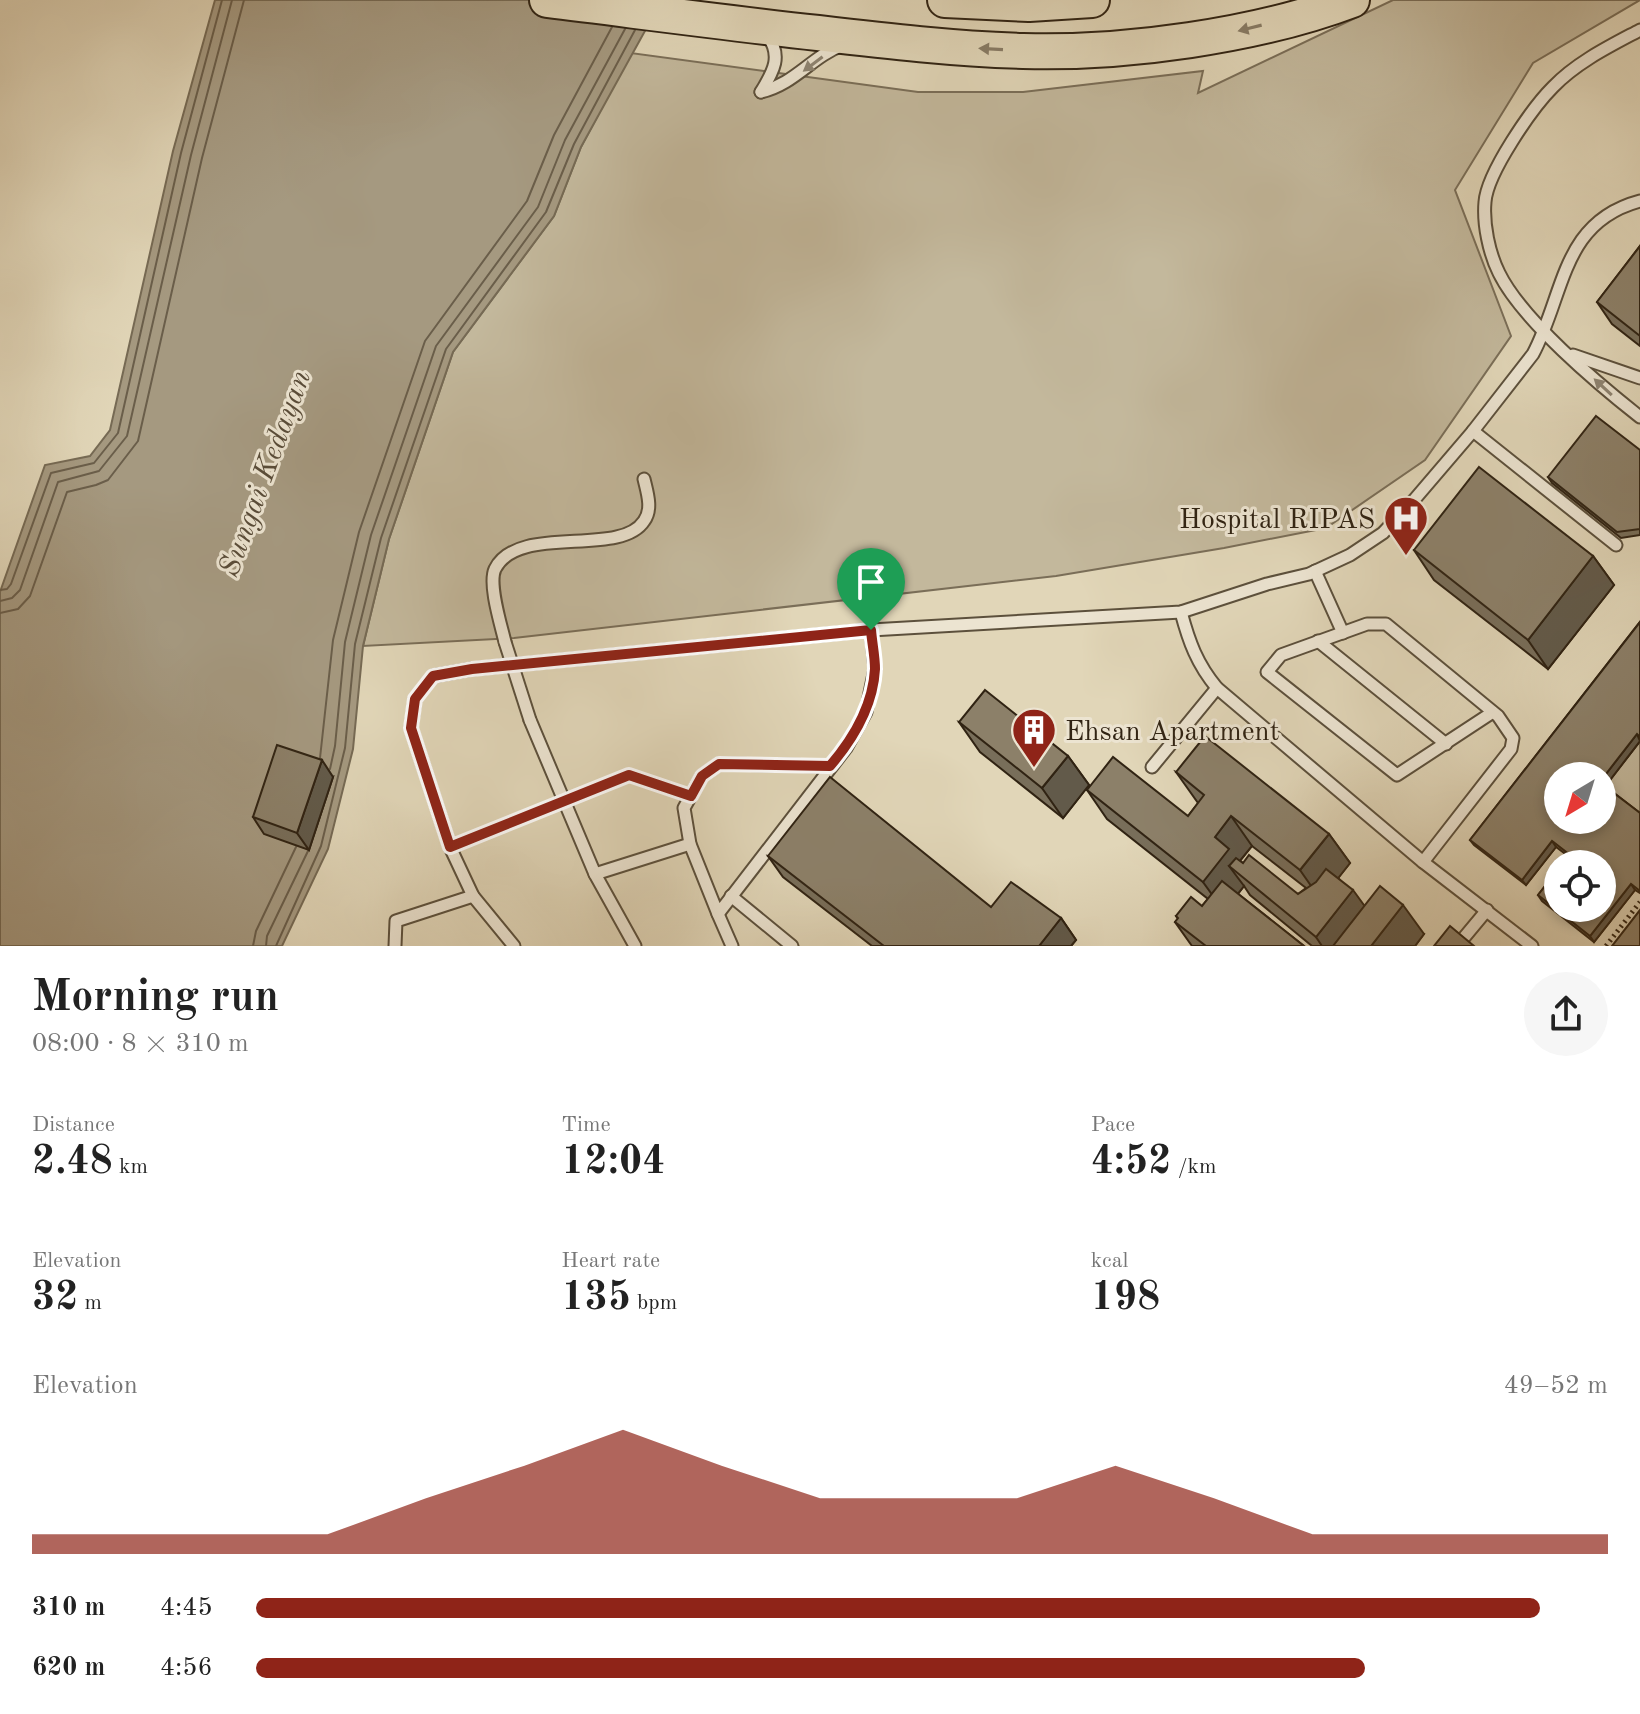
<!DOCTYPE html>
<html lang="en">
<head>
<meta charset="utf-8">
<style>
	:root { --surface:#fff; --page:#f6f6f6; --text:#222; --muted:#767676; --accent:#8f2418 }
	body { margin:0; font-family:"Old Standard TT",serif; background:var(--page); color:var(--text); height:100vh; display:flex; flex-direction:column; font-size:30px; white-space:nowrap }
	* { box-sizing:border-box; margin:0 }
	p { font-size:26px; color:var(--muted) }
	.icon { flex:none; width:44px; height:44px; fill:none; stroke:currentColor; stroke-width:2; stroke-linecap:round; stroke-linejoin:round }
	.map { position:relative; height:946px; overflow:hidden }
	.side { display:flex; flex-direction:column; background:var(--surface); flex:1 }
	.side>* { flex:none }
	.needle { width:52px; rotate:218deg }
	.fabs { position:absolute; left:1544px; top:762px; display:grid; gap:16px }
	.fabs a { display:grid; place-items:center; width:72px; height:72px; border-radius:50%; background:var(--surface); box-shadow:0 4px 12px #0003; font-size:40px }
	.pin { position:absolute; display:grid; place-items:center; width:68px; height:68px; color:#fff; margin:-82px -34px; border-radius:50% 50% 50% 0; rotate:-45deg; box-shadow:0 0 8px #0007 }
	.pin .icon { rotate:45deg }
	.round { display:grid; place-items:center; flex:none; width:84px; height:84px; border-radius:42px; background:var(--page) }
	.overview { display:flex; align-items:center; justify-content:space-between; height:136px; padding:0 32px }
	h1 { font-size:44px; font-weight:800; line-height:60px }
	.figures { display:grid; grid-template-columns:repeat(3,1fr); gap:12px; height:136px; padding:8px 32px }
	.figures div { display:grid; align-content:center }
	.figures b { font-size:40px; font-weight:800 }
	.figures small { font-size:22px; font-weight:400 }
	.figures p { font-size:22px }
	.chart { height:224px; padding:16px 32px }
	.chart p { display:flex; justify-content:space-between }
	.chart svg { width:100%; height:144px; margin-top:8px; fill:var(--accent); opacity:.7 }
	ul { padding:0 32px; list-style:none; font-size:26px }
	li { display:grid; grid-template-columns:128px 96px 1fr; align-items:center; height:60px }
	li i { height:20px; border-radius:10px; background:var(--accent) }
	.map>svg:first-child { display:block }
	.green { fill:#c3b89c; stroke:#7a6e58; stroke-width:2 }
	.water { fill:#a59980; stroke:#766a54; stroke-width:2 }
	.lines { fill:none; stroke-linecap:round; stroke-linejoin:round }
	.shore { stroke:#6a5e4a; stroke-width:2 }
	.lane-casing { stroke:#5c503c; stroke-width:15 }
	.primary-casing { stroke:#302313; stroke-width:38 }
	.path { stroke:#302313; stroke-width:5; stroke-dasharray:2 4; stroke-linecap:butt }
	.lane { stroke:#ece4d1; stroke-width:11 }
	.primary { stroke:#e1d6b8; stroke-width:34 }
	.lane-bridge-casing { stroke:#5c503c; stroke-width:15; stroke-linecap:butt }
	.lane-bridge { stroke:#ece4d1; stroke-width:11 }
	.wall { fill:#786e5a; stroke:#302313; stroke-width:2; fill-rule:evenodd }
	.shaded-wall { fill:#625a4a; stroke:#302313; stroke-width:2 }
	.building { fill:#8c8069; stroke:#302313; stroke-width:2 }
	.oneway { fill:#887c66 }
	.oneway2 { fill:#8e8472 }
	.route-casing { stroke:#fff; stroke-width:16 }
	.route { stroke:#8f2418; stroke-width:10 }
	.labels { text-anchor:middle; stroke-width:6; stroke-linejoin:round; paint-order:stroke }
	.poi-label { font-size:28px; fill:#302313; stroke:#ece4d1; text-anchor:end }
	.water-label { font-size:30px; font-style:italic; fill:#594c39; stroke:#ece4d1 }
</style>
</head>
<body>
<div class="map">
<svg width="1640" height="946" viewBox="0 0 1640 946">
	<rect width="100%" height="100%" fill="#e1d6b8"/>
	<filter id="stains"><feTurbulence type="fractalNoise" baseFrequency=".0025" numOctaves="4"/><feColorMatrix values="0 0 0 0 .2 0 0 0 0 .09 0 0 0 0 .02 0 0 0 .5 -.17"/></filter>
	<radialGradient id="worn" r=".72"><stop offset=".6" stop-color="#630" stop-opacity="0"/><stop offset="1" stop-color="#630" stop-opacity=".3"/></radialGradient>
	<g class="green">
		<polygon points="1393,0 1640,0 1533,63 1455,190 1511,336 1425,460 1326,528 1224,548 1056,576 514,638 363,646 389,539 453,352 554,216 581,147 631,53 918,92 1023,92 1203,71 1198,93"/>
		<polygon points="1640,741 1640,816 1604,788"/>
	</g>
	<polygon class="water" points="215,0 662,0 581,147 554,216 453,352 389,539 363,646 353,749 328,849 282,946 0,946 0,592 45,465 90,456 110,430 173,151"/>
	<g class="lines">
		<g class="shore">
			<polyline points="0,590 7,589 11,584 51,473 94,463 118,433 181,153 222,0"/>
			<polyline points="0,601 12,598 20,590 58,482 99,471 127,436 191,155 232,0"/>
			<polyline points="0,613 18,609 30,596 67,492 96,485 108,480 138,441 202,158 244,0"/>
			<polyline points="320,758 333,640 359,532 425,341 527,201 554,135 612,27"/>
			<polyline points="330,769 335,746 345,642 371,535 436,346 538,207 565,140 625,29"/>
			<polyline points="253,946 256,931 296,847"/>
			<polyline points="266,946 267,936 308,851"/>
			<polyline points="276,946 321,846 345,748 355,644 381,538 446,349 546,212 574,144 635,30"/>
		</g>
		<g class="lane-casing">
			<g id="lane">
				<path d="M1640,30C1610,46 1577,62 1553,87C1532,108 1487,173 1485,202C1483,224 1489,253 1499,273C1522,320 1598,384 1640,417"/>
				<path d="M761,92C795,84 812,56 843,45"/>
				<path d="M761,92C773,72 783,56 767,35"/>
				<polyline points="1573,355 1640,378"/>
				<polyline points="1473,431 1616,545"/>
				<polyline points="1315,571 1343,633"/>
				<path d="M1181,612C1189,642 1197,664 1217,688L1423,862L1532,946"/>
				<polyline points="1318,641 1446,744"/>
				<path d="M505,642C501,625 488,584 495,569C518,523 620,558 644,521C653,509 647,492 644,479"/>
				<polyline points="530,720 595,874 635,946"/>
				<polyline points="830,766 719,764 702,776 684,808 690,844 718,914 846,748 866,712 875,669 871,630"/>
				<polyline points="1152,767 1217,688"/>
				<polyline points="1423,862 1511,749 1513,738 1498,716 1386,624 1367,624 1281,655 1267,672 1397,775 1493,712"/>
				<polyline points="595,874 690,844"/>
				<polyline points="731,896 792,946"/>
				<polyline points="718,914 732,946"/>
				<polyline points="395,946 396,921 473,896"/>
				<path d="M514,946L473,896L450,847L411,728L415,699L433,676L472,669L871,630L1181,612L1267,584L1309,574L1350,555L1383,533L1414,500L1473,431L1533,354C1565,294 1561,222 1640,201"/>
				<polyline points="1457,946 1487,910"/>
			</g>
		</g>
		<g class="primary-casing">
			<g id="primary">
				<path d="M547,0C637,11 727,23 818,33C886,41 955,49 1023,51C1124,54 1257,36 1352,0"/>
				<polyline points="945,0 1029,4 1092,0"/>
			</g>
		</g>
		<g class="path">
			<polyline points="581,795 629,775 676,791"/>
			<polyline points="466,841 550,808"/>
			<polyline points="1606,946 1640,902"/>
		</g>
		<use href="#lane" class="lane"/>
		<use href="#primary" class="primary"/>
		<g class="lane-bridge-casing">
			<polyline id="lane-bridge" points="505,642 530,720"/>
		</g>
		<use href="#lane-bridge" class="lane-bridge"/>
	</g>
	<g class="wall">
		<polygon points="1640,246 1640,346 1612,324 1597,302"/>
		<polygon points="1640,450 1640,535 1621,538 1552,483 1548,477"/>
		<polygon points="1414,550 1593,556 1614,585 1548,669 1434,580"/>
		<polygon points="1640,622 1640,741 1605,786 1640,813 1640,893 1635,890 1594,942 1542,901 1538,895 1568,856 1556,847 1526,885 1474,845 1470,840"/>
		<polygon points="959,722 1068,756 1089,785 1063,818 980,752"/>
		<path d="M1176,772L1329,834L1350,863L1338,878L1364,906L1424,934L1415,946H1312L1250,895L1244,886L1238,894L1304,946H1192L1175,922L1178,919L1176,916L1202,906L1208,899L1107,819L1087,790L1188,816L1198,803ZM1252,846L1306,888L1298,894L1240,861Z"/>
		<polygon points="333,777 309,850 264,834 253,817"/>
		<polygon points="768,856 991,907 1061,918 1076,940 1071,946 872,946 783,877"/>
	</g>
	<g class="shaded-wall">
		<polygon points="1593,556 1614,585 1548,669 1528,640"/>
		<polygon points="1637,734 1640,741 1604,788 1602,785 1602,779"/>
		<polygon points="1068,756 1089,785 1063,818 1042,788"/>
		<polygon points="322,760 333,777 309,850 297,833"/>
		<polygon points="1231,816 1252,846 1239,862 1229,866 1244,886 1224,911 1203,882 1215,837"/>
		<polygon points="1329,834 1350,863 1321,900 1300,870"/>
		<polygon points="1552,841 1556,847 1526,885 1522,880"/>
		<polygon points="1631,884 1635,890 1594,942 1590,936"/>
		<polygon points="1353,890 1374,919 1353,946 1322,946 1316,937"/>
		<polygon points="1403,905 1424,934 1415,946 1371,946"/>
		<polygon points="1061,918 1076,940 1071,946 1039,946"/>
	</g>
	<g class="building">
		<polygon points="1640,246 1640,336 1597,302"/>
		<polygon points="1596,416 1640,450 1640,529 1617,532 1548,477"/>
		<polygon points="1479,467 1593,556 1528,640 1414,550"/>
		<polygon points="1640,622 1640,737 1637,734 1602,779 1602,776 1558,776 1558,820 1602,820 1602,784 1640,813 1640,891 1631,884 1590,936 1538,895 1558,870 1558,908 1602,908 1602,864 1563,864 1570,855 1552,841 1522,880 1470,840"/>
		<polygon points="985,690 1068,756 1042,788 959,722"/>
		<polygon points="1205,736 1329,834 1300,870 1231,816 1215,837 1229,849 1203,882 1087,790 1113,757 1188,816 1204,795 1176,772"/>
		<polygon points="277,745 322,760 297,833 253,817"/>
		<polygon points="830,777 991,907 1011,882 1061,918 1039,946 884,946 768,856"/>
		<polygon points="1249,855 1298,894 1316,882 1326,869 1353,890 1316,937 1229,866 1236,858 1243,863"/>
		<polygon points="1222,881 1304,946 1206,946 1175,922 1178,918 1176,916 1191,897 1202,906"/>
		<polygon points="1380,886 1403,905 1371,946 1333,946"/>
		<polygon points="1640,910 1640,946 1612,946"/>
		<polygon points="1450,926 1474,946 1434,946"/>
	</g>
	<defs><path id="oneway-solid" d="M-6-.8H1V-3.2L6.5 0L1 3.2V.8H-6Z" transform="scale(2)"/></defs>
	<g class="oneway">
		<use href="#oneway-solid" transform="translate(1250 28) rotate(166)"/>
		<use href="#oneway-solid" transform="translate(991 49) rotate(-177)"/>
	</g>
	<g class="oneway2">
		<use href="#oneway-solid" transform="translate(813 64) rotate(143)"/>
		<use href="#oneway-solid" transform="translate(1603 387) rotate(-137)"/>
	</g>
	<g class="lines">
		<g class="route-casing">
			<path id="route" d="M871,630C872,643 875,656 875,669C873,706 854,738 830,766L719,764L702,776L691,796L629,775L450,847L411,728L415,699L433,676L472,669Z"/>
		</g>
		<use href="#route" class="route"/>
	</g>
	<defs>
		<g id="hospital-pin" transform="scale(2.3)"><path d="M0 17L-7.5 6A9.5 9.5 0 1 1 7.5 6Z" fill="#8f2418" stroke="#ece4d1"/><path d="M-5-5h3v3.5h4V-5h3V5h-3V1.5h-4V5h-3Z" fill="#fff"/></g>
		<g id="building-pin" transform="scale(2.3)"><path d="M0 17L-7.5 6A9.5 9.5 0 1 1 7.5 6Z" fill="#8f2418" stroke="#ece4d1"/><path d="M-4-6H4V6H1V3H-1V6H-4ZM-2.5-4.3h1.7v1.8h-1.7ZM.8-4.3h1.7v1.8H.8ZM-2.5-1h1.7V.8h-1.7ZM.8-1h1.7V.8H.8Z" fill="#fff"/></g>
	</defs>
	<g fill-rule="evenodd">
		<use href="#hospital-pin" x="1406" y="518"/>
		<use href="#building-pin" x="1034" y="730"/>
	</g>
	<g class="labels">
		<g class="poi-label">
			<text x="1375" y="528">Hospital RIPAS</text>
			<text x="1065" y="740" text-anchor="start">Ehsan Apartment</text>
		</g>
		<g class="water-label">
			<text transform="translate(264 473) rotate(-70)" y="10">Sungai Kedayan</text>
		</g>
	</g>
	<rect width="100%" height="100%" filter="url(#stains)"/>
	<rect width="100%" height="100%" fill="url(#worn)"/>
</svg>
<div class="fabs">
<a><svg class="needle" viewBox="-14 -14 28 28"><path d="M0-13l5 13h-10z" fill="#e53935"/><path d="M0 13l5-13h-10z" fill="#767676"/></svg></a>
<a><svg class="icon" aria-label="locate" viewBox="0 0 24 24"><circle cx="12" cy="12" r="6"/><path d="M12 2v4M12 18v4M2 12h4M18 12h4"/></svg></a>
</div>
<div class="pin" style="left:871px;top:630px;background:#1e9e55"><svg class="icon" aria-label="arrive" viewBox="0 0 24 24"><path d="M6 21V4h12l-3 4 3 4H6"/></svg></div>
</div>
<section class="side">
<div class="overview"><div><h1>Morning run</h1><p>08:00 · 8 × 310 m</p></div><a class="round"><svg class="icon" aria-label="share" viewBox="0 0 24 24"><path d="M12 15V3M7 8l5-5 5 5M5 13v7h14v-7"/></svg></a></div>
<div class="figures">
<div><p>Distance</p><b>2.48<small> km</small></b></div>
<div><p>Time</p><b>12:04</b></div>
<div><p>Pace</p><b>4:52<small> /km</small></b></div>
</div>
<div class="figures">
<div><p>Elevation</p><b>32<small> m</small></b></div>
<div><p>Heart rate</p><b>135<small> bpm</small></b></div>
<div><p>kcal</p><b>198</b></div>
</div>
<div class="chart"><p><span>Elevation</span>49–52 m</p>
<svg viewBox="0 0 160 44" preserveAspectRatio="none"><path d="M0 44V38L10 38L20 38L30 38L40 27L50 17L60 6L70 17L80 27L90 27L100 27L110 17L120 27L130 38L140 38L150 38L160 38V44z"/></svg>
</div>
<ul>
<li><b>310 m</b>4:45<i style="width:95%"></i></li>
<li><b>620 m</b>4:56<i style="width:82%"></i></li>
</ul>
</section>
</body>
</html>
